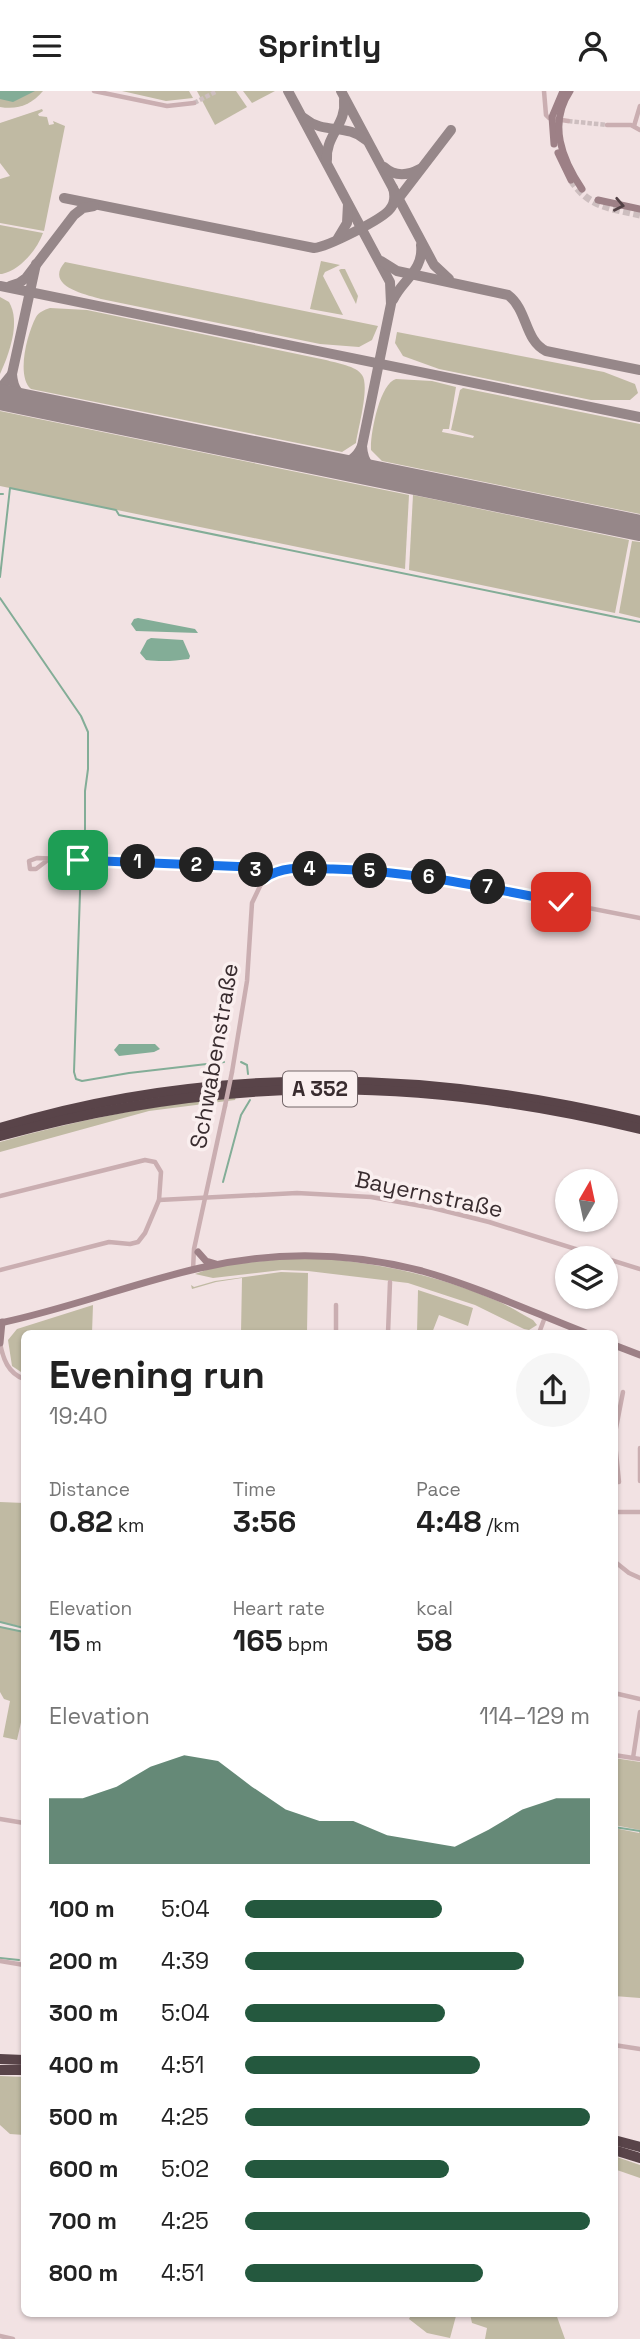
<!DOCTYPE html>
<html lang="en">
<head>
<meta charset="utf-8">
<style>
	:root { --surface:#fff; --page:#f6f6f6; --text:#222; --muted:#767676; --accent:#24583e }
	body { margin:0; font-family:"Space Grotesk",sans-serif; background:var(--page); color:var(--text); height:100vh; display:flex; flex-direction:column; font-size:26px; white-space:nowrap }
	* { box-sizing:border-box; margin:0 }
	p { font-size:23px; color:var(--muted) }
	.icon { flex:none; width:38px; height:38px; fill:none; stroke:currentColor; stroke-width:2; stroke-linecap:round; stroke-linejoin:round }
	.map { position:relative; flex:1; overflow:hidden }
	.sheet { position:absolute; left:21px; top:1239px; width:597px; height:987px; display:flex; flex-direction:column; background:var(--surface); border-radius:10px; box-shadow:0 2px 5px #0004 }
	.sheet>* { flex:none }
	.needle { width:46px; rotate:9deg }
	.controls { position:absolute; left:555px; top:1078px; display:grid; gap:14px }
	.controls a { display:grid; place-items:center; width:63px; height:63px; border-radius:50%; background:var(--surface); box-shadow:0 2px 5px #0004; font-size:35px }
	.pin { position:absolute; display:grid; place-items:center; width:60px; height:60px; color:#fff; margin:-30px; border-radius:14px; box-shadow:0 4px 10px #0006 }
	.km { position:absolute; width:35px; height:35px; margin:-18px; border-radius:50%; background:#222; color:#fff; font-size:19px; line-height:35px; text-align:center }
	.round { display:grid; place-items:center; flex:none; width:74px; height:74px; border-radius:37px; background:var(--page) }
	.headline { display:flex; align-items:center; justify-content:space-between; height:119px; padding:0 28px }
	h1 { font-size:38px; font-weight:800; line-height:52px }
	.figures { display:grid; grid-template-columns:repeat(3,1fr); gap:10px; height:119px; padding:7px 28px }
	.figures div { display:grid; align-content:center }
	.figures b { font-size:30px; font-weight:800 }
	.figures small { font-size:19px; font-weight:400 }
	.figures p { font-size:19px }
	.chart { height:196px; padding:14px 28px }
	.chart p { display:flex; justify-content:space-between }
	.chart svg { width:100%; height:126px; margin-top:7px; fill:var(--accent); opacity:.7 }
	ul { padding:0 28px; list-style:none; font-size:23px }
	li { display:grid; grid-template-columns:112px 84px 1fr; align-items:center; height:52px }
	li i { height:18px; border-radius:9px; background:var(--accent) }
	header { display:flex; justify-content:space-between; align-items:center; height:91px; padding:0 28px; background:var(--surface); font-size:32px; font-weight:800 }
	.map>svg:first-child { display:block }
	.green { fill:#c0baa3 }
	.water { fill:#83ad97 }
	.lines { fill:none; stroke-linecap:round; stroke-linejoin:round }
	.stream { stroke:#83ad97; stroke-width:2 }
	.taxiway { stroke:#968789; stroke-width:10 }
	.runway { stroke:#968789; stroke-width:26 }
	.street-tunnel { stroke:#cdbebf; stroke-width:4.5; stroke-dasharray:4.5 2; stroke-linecap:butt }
	.secondary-tunnel { stroke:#cdbebf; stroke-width:7; stroke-dasharray:7 3.5; stroke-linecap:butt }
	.street { stroke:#caaeb1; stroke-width:4.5 }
	.secondary { stroke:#9d8086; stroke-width:7 }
	.highway { stroke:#594449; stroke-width:10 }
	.street-bridge { stroke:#caaeb1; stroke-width:4.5 }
	.secondary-bridge { stroke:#9d8086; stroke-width:7 }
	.oneway { stroke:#524145 }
	.route-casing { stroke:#fff; stroke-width:14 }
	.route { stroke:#1a73e8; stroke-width:9 }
	.labels { text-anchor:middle; stroke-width:7; stroke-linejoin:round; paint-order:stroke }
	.shield { fill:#faefef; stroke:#736669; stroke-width:2 }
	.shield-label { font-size:21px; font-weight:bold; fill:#392c2f }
	.street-label { font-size:23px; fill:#392c2f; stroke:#faefef }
</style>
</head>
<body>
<header><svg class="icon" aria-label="menu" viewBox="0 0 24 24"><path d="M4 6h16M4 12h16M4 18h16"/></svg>Sprintly<svg class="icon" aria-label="person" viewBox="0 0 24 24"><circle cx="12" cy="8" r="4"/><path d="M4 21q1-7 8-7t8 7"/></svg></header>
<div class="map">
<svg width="640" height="2248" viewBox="0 0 640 2248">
	<rect width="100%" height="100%" fill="#f2e2e3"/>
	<g class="green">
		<path d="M0,0H43C31,14 18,19 0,16Z"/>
		<polygon points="122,0 189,0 193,7 166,10"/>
		<polygon points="197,0 236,0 247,16 215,34"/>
		<polygon points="243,0 275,0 252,12"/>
		<polygon points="42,18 43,20 38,23 39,25 47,26 49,34 54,33 53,30 65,35 44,140 0,132 0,88 10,85 0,72 0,32"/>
		<path d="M0,134L43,142C37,159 20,179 2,183H0Z"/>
		<polygon points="321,170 340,174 325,181 323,185 343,224 310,218"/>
		<path d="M65,171L378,235L372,249L359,256L320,253L101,208C85,203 44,195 65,171Z"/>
		<polygon points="341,178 345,178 358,205 356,213 339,179"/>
		<path d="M0,206L9,211C21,231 9,263 0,283Z"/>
		<path d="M50,217L87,219L326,269C336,272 357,275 362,284C370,295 358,338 356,352L342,361L31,298C16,285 27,243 36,226C39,221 44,219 50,217Z"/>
		<polygon points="397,241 604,281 635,293 638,302 630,309 591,309 439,278 403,265 395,252"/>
		<path d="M396,288L432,290L456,296L449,338H443L442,341L473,347L474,345L451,339L460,299L463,297L640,333V423L382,370L371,359C370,343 380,292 396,288Z"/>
		<polygon points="0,320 409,404 405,478 0,395"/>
		<polygon points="413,404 629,449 615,522 409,479"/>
		<polygon points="632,450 640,451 640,527 619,522"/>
		<path d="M236,1006L235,1009L149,1020L0,1061V1051C77,1029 156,1013 236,1006Z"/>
		<path d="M301,1166C369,1170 432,1182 495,1209C508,1214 521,1223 533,1229L537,1234L529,1239L524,1238L475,1214L408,1192L308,1180L282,1179L213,1187L195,1183L217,1175Z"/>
		<polygon points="281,1181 308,1182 307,1242 241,1242 242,1187 216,1191 192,1198 191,1194 194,1196 215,1190"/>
		<polygon points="418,1199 473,1217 468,1235 439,1224 432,1242 417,1242"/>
		<polygon points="93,1214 92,1242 24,1242 24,1283 12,1275 8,1249 17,1238"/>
		<polygon points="0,1411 24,1412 24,1536 0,1531"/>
		<polygon points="0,1536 24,1541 24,1618 17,1649 3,1646 10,1610 4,1608 0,1601"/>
		<polygon points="614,1667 640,1671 640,1907 614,1905 614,1737 639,1742 640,1739 614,1734"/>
		<polygon points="0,1985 24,1986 24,2044 10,2043 0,2034"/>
		<polygon points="614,2065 640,2074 640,2087 614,2078"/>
		<polygon points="412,2222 459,2222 459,2223 456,2225 450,2247 427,2242 409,2228"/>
		<polygon points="470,2223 556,2223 565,2248 485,2248 487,2237 472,2232"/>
	</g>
	<g class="water">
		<polygon points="0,0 35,0 13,11 0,8"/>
		<polygon points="138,527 195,538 198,542 136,540 131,533 134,528"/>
		<path d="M151,547L183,549L190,565L189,568C174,570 162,571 146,569L140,562L147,549Z"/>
		<polygon points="119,953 155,953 160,958 154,961 119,965 114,959"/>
	</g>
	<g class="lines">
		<g class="stream">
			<polyline points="0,403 3,403"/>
			<polyline points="0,486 10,397 116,419 119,424 640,531"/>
			<polyline points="0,507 81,625 88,641 88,678 85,700 85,738 82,766"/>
			<polyline points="81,772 74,981 76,988 82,990 129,982 224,971"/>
			<polyline points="241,971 247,974 248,983"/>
			<polyline points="223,1091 241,1024 250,1009"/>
			<polyline points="0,1531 24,1537"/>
			<polyline points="0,1536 24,1541"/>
			<polyline points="614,1736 640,1740"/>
			<polyline points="0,1867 19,1869"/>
			<polyline points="23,1870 24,1870"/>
		</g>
		<g class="taxiway">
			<path d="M288,0L390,191L391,213L362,355C363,373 372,381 389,386"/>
			<polyline points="341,0 434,174 449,188"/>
			<path d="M304,27C324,44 347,32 366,49"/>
			<path d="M327,69C325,45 347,33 344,9"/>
			<path d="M384,76C395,86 407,85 420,78"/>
			<path d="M64,107L314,157C327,156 383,128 390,118C395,112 395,104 393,97"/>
			<polyline points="395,112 451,39"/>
			<polyline points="338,147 347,132 348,113"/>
			<path d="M381,170L397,180L508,204C528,219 524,249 546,260L640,279"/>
			<polyline points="0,195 640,326"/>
			<polyline points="10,195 19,192 26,187 74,124 83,117 94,115"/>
			<path d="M393,209C402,189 424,180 421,154"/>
			<polyline points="0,298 12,283"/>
			<path d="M33,313C20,306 13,299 12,283L36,173"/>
			<path d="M329,373C344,375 356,369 362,355"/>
		</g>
		<polyline class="runway" points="0,306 640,437"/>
		<g class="street-tunnel">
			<polyline points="194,12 217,0"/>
			<polyline points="568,30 607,34"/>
		</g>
		<path class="secondary-tunnel" d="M571,89C589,117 610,117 640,124"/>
		<g class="street">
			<polyline points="94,0 167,15 194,12"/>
			<polyline points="544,0 546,24 549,27 568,30"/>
			<polyline points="607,34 631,34 640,39"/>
			<polyline points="634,35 640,15"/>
			<polyline points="49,768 36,778 30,778 29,770 37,767 244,775 255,778 265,787"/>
			<polyline points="232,981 247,890 252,812 261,793 279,779 345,779 430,786 640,827"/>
			<polyline points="0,1105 145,1069 155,1071 161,1081 159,1109 145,1142 138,1151 130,1153 109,1151 0,1179"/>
			<polyline points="159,1109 297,1102 371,1106 433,1117 489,1131 640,1178"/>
			<polyline points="193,1179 194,1158 225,1015"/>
			<polyline points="336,1242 336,1214"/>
			<polyline points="388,1242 390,1191"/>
			<polyline points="539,1242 545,1226"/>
			<path d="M0,1252C3,1268 8,1282 24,1288"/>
			<polyline points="614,1342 619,1391 614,1391"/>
			<polyline points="615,1342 623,1301"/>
			<polyline points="640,1357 640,1390"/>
			<polyline points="615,1421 640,1421"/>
			<polyline points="614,1470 629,1482 640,1487"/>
			<polyline points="614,1602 640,1608"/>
			<polyline points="614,1664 640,1668"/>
			<polyline points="633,1667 640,1621"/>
			<polyline points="0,1728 24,1732"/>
			<polyline points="0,1870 24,1874"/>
			<polyline points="614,1954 640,1958"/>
			<polyline points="0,2245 13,2248"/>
		</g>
		<g class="secondary">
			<polyline points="554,53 552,26 563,0"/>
			<polyline points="558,62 571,89"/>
			<polyline points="598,109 640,118"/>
			<polyline points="198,1161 206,1170 216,1173"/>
			<path d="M0,1232C68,1218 133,1192 200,1177C273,1160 349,1161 422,1180C478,1196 532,1221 586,1242"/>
			<polyline points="0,1252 2,1231"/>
			<polyline points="614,1254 640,1264"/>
		</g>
		<g class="highway">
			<path d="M0,1037C209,973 430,979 640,1030"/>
			<path d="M0,1045C220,984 418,984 640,1038"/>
			<polyline points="0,1968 24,1969"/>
			<polyline points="0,1979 24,1979"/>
			<polyline points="614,2049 640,2056"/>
			<polyline points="614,2059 640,2067"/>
		</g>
		<polyline class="street-bridge" points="225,1015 232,981"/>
		<path class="secondary-bridge" d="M570,0C548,33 562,68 582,98"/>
	</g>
	<defs><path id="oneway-chevron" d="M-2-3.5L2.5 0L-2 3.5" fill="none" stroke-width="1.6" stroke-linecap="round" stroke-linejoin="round" transform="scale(1.75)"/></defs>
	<use class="oneway" href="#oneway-chevron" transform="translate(619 114) rotate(11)"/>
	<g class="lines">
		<g class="route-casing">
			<path id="route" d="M78,769L250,776L265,787C285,773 310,778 333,778C410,780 485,796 561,811"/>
		</g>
		<use href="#route" class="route"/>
	</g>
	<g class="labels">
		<rect class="shield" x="283" y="980.5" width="74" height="35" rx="5"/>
		<g class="shield-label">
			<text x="320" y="1005">A 352</text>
		</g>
		<g class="street-label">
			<text transform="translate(214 965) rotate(-80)" y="8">Schwabenstraße</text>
			<text transform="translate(429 1103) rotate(12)" y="8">Bayernstraße</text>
		</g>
	</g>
</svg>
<div class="controls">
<a><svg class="needle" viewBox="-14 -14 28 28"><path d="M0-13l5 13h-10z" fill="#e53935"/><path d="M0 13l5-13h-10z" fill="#767676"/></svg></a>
<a><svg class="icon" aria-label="layers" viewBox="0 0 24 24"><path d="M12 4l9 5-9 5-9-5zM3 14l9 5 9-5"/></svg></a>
</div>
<div class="pin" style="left:78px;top:769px;background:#1e9e55"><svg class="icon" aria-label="arrive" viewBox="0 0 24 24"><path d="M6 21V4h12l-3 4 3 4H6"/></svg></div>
<div class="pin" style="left:561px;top:811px;background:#d93025"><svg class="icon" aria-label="check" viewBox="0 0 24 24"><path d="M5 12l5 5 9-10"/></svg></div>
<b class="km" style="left:138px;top:771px">1</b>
<b class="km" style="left:197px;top:774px">2</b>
<b class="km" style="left:256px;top:779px">3</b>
<b class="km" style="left:310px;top:778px">4</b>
<b class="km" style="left:370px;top:780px">5</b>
<b class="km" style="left:429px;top:786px">6</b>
<b class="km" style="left:488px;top:796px">7</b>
<section class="sheet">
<div class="headline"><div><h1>Evening run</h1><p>19:40</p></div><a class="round"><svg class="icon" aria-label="share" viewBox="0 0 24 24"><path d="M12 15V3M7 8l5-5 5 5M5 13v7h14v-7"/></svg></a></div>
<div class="figures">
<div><p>Distance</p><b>0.82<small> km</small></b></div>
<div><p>Time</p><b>3:56</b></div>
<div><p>Pace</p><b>4:48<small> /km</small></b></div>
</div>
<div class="figures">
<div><p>Elevation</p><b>15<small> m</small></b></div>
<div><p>Heart rate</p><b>165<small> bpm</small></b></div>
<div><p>kcal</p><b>58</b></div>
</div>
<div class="chart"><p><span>Elevation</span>114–129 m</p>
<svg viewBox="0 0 160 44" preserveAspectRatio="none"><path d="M0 44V21L10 21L20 17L30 10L40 6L50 8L60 17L70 25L80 29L90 29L100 34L110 36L120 38L130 32L140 25L150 21L160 21V44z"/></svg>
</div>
<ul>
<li><b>100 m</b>5:04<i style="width:57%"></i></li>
<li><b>200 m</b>4:39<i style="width:81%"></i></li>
<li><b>300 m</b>5:04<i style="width:58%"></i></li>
<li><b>400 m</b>4:51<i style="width:68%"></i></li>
<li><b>500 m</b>4:25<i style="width:100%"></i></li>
<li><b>600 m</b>5:02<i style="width:59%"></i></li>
<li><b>700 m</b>4:25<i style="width:100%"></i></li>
<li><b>800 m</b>4:51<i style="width:69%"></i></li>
</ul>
</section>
</div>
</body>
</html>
